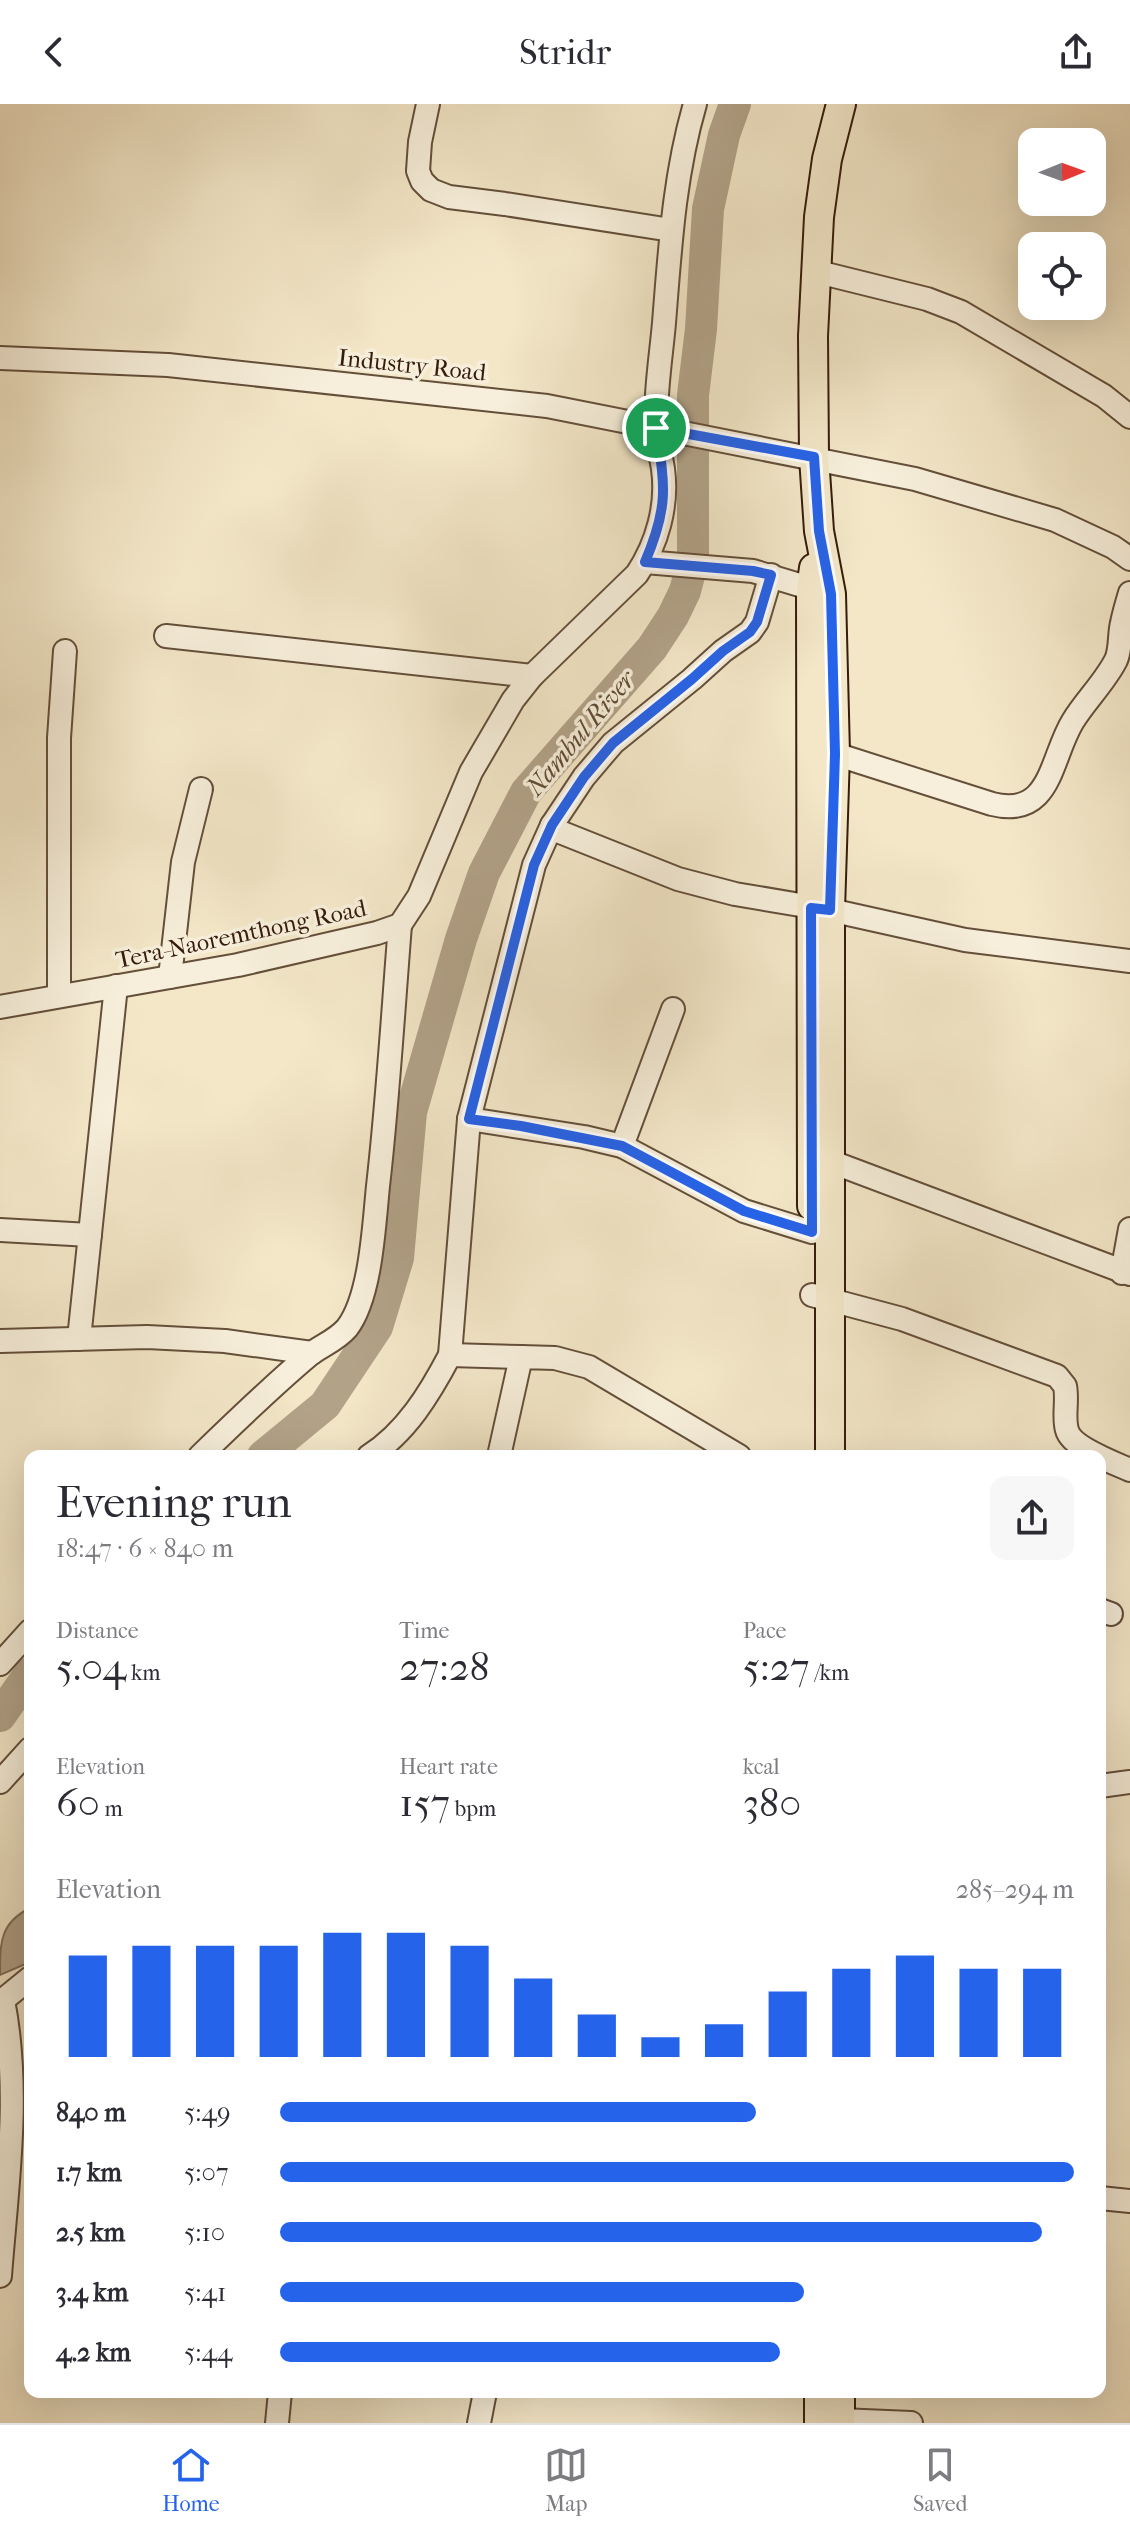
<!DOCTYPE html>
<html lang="en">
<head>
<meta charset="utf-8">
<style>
	:root { --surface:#fff; --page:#f7f7f7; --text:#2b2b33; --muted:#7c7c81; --line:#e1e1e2; --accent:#2563eb }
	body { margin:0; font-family:"IM FELL French Canon",serif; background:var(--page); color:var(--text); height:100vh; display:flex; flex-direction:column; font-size:30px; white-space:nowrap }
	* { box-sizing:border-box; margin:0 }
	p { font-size:26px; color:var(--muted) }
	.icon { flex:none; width:44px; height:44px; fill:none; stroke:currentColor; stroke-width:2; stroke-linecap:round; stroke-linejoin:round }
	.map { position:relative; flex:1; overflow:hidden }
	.drawer { position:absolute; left:24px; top:1346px; width:1082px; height:948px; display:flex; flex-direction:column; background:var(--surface); border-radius:16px; box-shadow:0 8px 32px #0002 }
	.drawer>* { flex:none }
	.needle { width:52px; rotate:89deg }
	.buttons { position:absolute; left:1018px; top:24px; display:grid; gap:16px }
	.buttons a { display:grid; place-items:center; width:88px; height:88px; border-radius:16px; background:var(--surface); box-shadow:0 8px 32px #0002; font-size:40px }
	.pin { position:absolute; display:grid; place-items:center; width:68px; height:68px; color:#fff; margin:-34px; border:4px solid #fff; border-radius:50%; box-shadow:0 2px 8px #0007 }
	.round { display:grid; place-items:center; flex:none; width:84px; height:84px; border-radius:16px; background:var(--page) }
	.headline { display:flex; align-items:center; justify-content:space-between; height:136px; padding:0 32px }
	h1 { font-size:44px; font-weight:600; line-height:60px }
	.metrics { display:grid; grid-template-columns:repeat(3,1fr); gap:12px; height:136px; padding:8px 32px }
	.metrics div { display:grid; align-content:center }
	.metrics b { font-size:40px; font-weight:600 }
	.metrics small { font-size:22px; font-weight:400 }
	.metrics p { font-size:22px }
	.chart { height:224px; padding:16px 32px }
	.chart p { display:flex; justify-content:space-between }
	.chart svg { width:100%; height:144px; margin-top:8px; stroke:var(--accent); stroke-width:6 }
	ul { padding:0 32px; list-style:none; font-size:26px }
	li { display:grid; grid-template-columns:128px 96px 1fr; align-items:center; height:60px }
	li i { height:20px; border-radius:10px; background:var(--accent) }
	header { display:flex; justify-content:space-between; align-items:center; height:104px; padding:0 32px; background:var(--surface); font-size:36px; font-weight:600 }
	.menu { display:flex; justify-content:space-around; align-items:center; height:112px; border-top:2px solid var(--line); background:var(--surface); font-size:22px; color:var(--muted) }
	.menu a { display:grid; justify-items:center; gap:4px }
	.menu .current { color:var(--accent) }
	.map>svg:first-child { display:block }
	.water { fill:#b2a288; stroke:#806c56; stroke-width:2 }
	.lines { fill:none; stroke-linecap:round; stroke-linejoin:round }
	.river { stroke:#b2a288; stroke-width:32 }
	.minor-casing { stroke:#644f3a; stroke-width:26 }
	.major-casing { stroke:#351c0b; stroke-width:32 }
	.minor { stroke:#f7efdb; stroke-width:22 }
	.major { stroke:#f3e7c8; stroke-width:28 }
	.route-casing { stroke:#fff; stroke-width:16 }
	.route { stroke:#2563eb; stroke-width:10 }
	.labels { text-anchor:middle; stroke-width:7; stroke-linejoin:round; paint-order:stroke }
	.street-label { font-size:24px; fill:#351c0b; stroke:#f7efdb }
	.water-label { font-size:26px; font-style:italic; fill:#614b37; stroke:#f7efdb }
</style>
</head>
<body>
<header><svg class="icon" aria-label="back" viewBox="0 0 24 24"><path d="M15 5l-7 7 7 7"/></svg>Stridr<svg class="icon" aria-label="share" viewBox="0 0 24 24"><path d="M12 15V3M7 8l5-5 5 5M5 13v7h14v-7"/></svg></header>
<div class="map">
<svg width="1130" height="2319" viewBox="0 0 1130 2319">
	<rect width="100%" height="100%" fill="#f3e7c8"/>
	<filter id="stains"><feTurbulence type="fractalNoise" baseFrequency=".0025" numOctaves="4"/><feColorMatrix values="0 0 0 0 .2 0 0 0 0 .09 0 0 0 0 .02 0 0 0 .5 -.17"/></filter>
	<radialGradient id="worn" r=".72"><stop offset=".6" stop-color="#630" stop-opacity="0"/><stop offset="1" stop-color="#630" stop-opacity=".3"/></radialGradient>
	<path class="water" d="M30,1804V1858L0,1871C0,1838 0,1819 30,1804Z"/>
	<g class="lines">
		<g class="river">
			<polyline points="263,1352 325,1301 377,1223 398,1154 411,1008 461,835 484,769 526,688 652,544 673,512 685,487 693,457 693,291 701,225 708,105 724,31 735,0"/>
			<polyline points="0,1612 30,1569"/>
		</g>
		<g class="minor-casing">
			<g id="minor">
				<polyline points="428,0 420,38 418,67 422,77 431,86 449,93 505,100 671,126"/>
				<polyline points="814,167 927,195 961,208 1104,292 1130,313"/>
				<polyline points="0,254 168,261 547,302 915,375 1055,416 1113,443 1130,455"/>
				<polyline points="645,458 753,467 826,489"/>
				<polyline points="771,471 757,518 750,528 723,547 692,575 613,639 584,673 552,721 560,728 678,775 735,790 830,806 965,836 1130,857"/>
				<polyline points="166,532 532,572"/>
				<path d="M835,650L992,700C1052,715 1050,654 1073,617C1085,597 1105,578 1116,556C1121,545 1119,531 1122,519C1124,509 1127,499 1130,489"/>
				<polyline points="170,873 183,758 201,685"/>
				<polyline points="59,891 59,634 65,547"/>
				<path d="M0,903L238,861L377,829L400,821L419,792L471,668L513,596L532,572L637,470C657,440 668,402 663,365C661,351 656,337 656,323C655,289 661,253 664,219C670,145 674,72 695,0"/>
				<polyline points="469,1015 584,1033 622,1042 744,1107 812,1128"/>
				<polyline points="622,1042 673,905"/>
				<polyline points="832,1058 1130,1170"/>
				<polyline points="0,1126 90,1131"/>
				<polyline points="1122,1169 1130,1125"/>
				<path d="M812,1191L902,1215L1057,1272L1065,1282C1068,1296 1063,1313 1067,1326C1071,1343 1114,1359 1130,1366"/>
				<polyline points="79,1235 116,882"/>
				<polyline points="0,1237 147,1233 225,1237 312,1249"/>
				<polyline points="450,1251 469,1015 534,761 552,721"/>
				<path d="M200,1352C235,1318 270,1284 308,1252C320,1242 336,1237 347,1224C371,1193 374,1121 378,1082C388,995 393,908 400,821"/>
				<path d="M369,1352C406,1329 430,1289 450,1251L521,1253"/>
				<polyline points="499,1352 521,1253 555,1254 589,1263 739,1352"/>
				<polyline points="1100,1506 1111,1510"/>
				<polyline points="0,1560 30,1527"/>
				<polyline points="0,1678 30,1645"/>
				<polyline points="1100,1682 1130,1678"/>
				<polyline points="1100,2094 1130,2097"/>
				<path d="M0,2172C7,2080 21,1988 3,1896L30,1874"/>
				<polyline points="840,2316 911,2319"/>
				<polyline points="277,2319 280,2288"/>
				<polyline points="479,2319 485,2288"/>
			</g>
		</g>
		<g class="major-casing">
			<g id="major">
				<polyline points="812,1102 811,485 814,464"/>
				<polyline points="830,1352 830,806 835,650 831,490 819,427 814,353 813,232 819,113 827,55 841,0"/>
				<polyline points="840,2288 840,2319"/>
				<polyline points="819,2319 819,2288"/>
			</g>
		</g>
		<use href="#minor" class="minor"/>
		<use href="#major" class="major"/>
	</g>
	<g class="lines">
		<g class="route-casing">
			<path id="route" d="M656,324L814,353L819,427L831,490L835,650L830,806L811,804L812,1128L744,1107L622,1042L521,1022L469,1015L534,761L552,721L584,673L613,639L692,575L723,547L750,528L757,518L771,471L753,467L645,458C669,402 665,382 656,324Z"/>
		</g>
		<use href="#route" class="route"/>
	</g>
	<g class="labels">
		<g class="street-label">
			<text transform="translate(412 261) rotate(6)" y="8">Industry Road</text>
			<text transform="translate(241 830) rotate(-12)" y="8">Tera-Naoremthong Road</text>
		</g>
		<g class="water-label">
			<text transform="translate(580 629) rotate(-50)" y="9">Nambul River</text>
		</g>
	</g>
	<rect width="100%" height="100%" filter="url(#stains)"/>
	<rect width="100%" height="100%" fill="url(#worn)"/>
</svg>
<div class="buttons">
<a><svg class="needle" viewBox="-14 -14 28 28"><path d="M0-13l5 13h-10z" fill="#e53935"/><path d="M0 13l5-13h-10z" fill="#7c7c81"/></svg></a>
<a><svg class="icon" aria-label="locate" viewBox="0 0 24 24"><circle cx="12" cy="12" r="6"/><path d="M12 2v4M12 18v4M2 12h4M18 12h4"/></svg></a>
</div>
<div class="pin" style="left:656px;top:324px;background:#1e9e55"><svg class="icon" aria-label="arrive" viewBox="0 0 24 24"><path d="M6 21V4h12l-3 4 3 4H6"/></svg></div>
<section class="drawer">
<div class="headline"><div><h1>Evening run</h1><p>18:47 · 6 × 840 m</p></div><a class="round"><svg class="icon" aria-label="share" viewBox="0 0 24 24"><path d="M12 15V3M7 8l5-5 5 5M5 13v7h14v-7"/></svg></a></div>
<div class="metrics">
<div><p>Distance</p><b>5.04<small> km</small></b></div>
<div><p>Time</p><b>27:28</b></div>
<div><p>Pace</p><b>5:27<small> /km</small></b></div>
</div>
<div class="metrics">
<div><p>Elevation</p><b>60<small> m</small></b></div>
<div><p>Heart rate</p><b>157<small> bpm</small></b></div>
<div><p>kcal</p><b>380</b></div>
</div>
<div class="chart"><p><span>Elevation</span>285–294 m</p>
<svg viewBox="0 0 160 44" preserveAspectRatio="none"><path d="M5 44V13M15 44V10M25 44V10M35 44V10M45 44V6M55 44V6M65 44V10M75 44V20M85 44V31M95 44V38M105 44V34M115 44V24M125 44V17M135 44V13M145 44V17M155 44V17"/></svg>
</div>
<ul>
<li><b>840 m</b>5:49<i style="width:60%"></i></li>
<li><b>1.7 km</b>5:07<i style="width:100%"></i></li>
<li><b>2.5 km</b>5:10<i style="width:96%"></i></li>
<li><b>3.4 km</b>5:41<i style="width:66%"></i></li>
<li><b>4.2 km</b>5:44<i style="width:63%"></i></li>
</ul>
</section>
</div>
<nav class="menu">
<a class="current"><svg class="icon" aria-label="home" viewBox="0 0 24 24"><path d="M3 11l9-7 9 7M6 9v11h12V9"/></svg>Home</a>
<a><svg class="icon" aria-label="map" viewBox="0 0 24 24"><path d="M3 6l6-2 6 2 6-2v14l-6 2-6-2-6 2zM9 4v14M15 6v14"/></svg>Map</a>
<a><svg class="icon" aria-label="saved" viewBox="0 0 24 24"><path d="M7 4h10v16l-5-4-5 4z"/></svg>Saved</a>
</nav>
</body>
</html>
